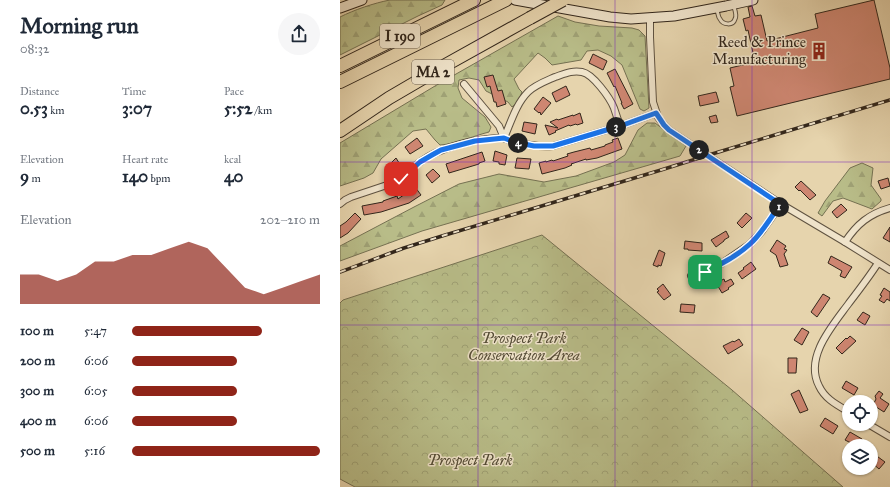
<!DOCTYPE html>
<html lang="en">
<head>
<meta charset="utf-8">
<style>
	:root { --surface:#fff; --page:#f6f6f7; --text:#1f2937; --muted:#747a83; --accent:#8f2418 }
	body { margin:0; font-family:"IM FELL Great Primer",serif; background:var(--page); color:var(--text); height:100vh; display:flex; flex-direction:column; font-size:15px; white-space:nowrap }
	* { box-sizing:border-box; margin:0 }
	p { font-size:13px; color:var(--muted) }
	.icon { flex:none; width:22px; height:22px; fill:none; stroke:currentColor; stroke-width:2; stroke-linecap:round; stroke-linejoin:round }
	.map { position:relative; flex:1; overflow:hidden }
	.side { display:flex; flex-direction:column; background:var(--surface); width:340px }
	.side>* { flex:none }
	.buttons { position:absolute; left:502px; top:395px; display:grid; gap:8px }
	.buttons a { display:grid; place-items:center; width:36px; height:36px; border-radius:50%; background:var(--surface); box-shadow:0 1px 3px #0004; font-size:20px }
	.pin { position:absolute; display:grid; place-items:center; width:34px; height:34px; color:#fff; margin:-17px; border-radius:8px; box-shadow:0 2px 6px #0006 }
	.km { position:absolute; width:20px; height:20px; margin:-10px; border-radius:50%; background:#222; color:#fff; font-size:11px; line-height:20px; text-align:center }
	.round { display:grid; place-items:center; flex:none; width:42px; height:42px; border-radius:21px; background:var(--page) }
	.headline { display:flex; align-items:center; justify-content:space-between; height:68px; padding:0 20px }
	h1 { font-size:22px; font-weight:700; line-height:30px }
	.metrics { display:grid; grid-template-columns:repeat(3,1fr); gap:6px; height:68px; padding:4px 20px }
	.metrics div { display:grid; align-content:center }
	.metrics b { font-size:17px; font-weight:700 }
	.metrics small { font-size:11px; font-weight:400 }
	.metrics p { font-size:11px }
	.chart { height:112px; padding:8px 20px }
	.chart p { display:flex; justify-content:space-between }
	.chart svg { width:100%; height:72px; margin-top:4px; fill:var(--accent); opacity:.7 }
	ul { padding:0 20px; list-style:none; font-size:13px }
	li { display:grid; grid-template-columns:64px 48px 1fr; align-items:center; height:30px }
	li i { height:10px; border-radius:5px; background:var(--accent) }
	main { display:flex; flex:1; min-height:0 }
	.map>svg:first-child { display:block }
	.forest { fill:url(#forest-firs); stroke:#757152 }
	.park { fill:url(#park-crowns); stroke:#757152 }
	.building { fill:#ce8671; stroke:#32261b }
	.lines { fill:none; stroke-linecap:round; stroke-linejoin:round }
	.service-casing { stroke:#5f5240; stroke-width:5 }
	.minor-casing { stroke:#5f5240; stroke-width:8 }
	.secondary-casing { stroke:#32261b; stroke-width:11 }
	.motorway-casing { stroke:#32261b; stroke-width:14 }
	.service { stroke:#efe3ca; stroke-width:3 }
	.minor { stroke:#efe3ca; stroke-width:6 }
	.secondary { stroke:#efe3ca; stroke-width:9 }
	.motorway { stroke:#e6d4ad; stroke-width:12 }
	.rail-casing { stroke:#32261b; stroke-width:3.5 }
	.rail { stroke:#efe3ca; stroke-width:2; stroke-dasharray:6; stroke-linecap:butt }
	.motorway-bridge-casing { stroke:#32261b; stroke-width:14; stroke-linecap:butt }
	.motorway-bridge { stroke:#e6d4ad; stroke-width:12 }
	.route-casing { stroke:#fff; stroke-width:8 }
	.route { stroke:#1a73e8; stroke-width:5 }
	.grid { fill:none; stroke:#7b2cbf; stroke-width:1; stroke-opacity:0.55 }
	.labels { text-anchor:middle; stroke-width:3; stroke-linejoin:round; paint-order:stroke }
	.shield { fill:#efe3ca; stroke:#6b5f50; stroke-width:1 }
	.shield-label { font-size:14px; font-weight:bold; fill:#32261b }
	.poi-label { font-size:15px; fill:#32261b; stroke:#efe3ca; text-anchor:end }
	.park-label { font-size:15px; font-style:italic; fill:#544c36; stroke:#efe3ca }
</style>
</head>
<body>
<main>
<section class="side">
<div class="headline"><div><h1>Morning run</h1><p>08:32</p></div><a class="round"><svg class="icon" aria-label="share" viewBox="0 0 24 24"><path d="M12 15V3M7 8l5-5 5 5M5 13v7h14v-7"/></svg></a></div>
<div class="metrics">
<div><p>Distance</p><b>0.53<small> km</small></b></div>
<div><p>Time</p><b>3:07</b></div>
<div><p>Pace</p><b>5:52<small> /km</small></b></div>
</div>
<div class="metrics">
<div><p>Elevation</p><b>9<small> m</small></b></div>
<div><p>Heart rate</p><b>140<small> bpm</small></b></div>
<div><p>kcal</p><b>40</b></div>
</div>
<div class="chart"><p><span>Elevation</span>202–210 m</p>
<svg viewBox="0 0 160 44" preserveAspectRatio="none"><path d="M0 44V26L10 26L20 30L30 26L40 18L50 18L60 14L70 14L80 10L90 6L100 10L110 22L120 34L130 38L140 34L150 30L160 26V44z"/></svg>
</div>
<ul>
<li><b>100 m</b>5:47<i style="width:69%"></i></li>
<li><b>200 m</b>6:06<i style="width:56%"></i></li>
<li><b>300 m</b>6:05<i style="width:56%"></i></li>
<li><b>400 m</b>6:06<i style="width:56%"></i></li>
<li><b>500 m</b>5:16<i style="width:100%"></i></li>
</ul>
</section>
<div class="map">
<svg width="550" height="487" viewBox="0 0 550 487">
	<defs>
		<pattern id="forest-firs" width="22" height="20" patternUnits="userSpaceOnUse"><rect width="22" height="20" fill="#b8bc88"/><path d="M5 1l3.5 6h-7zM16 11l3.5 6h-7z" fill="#9fa175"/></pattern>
		<pattern id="park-crowns" width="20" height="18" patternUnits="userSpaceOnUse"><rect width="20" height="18" fill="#b8bc88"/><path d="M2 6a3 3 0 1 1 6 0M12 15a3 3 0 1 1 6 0" fill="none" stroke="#9fa175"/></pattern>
	</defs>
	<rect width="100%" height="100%" fill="#e6d4ad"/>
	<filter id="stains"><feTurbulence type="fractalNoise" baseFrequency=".005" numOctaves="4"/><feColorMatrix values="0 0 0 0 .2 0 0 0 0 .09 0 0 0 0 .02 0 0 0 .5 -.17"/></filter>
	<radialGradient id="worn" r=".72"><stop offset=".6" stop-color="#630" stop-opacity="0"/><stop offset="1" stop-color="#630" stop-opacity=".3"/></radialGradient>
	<g class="forest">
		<path d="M50,0H105L102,5L78,16L0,55V17C14,10 34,3 50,0Z"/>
		<path d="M218,16L235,22L259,26L292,28L299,30L305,36L309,108L304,111L300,109L282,65L271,56L258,50L247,51L241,60L212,65L205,58L198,53L174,79L179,89L182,92L178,102L172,107L168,102L146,91L139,80L129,78L119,80L118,88L122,98L145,117L151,127L149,132C133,136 116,144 100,145L95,140L86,129L73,131L41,159L33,173L24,178L0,186V143L95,86Z"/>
		<polygon points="307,123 315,123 346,146 340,156 82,231 0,261 0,246 74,207 119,184 159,174 204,182 236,176 274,162 285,155 298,130"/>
		<polygon points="522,163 533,168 531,185 541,199 541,201 532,209 503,198 493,201 482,216 478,213 485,201 510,168"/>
	</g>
	<polygon class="park" points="202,235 392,390 503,487 15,487 0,479 0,303 3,300"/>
	<g class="building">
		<polygon points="534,0 550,68 550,79 397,116 390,87 394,86 390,68 415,62 408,30 406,31 403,19 410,17 408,7 412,6 415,16 421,15 427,41 478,28 475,14"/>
		<polygon points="253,54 267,61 263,70 249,63"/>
		<polygon points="275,69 293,104 284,109 281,103 282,103 275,86 274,87 267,73"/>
		<polygon points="153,75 158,91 162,90 166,104 157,107 156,102 154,102 150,86 147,87 144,77"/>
		<polygon points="226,86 230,95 216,102 212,93"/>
		<polygon points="376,92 379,102 360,106 358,96"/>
		<polygon points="203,97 211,103 201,115 200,112 199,113 194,109"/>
		<polygon points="240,113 243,123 237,125 236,124 230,126 229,125 215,131 216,132 209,135 205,125 218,128 210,122 217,119 218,120 233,115 233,116"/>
		<polygon points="376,115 378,122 371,123 369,117"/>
		<polygon points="184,122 197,124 195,134 182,131"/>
		<polygon points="77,138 83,146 70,154 65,147"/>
		<polygon points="278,138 282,149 257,158 246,160 246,159 231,164 232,165 225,168 202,174 199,163 206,161 206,162 212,160 213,161 228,156 227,154 234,152 250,148 251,150 265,146 265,145 273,142 272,140"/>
		<polygon points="155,151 167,155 165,165 159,164 159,162 153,161"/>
		<polygon points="142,152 145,161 139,163 139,164 109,173 106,164"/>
		<polygon points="56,158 61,166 54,173 48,166"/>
		<polygon points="177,158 191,159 189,169 175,168"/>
		<polygon points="93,169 100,176 92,183 86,175"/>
		<polygon points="548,178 550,186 541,189 538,181"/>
		<polygon points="461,181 476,195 470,200 460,190 459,191 455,187"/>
		<polygon points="75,187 81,195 69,203 41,212 24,215 22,206 43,202 43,201 57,196 58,199"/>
		<polygon points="501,204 507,210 497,218 492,212"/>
		<polygon points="15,213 21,219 8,233 0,238 0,226 6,222"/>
		<polygon points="406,213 412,218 402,228 397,223"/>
		<polygon points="550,227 550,242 543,238"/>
		<polygon points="386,231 389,237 384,240 384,241 376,247 371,240"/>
		<polygon points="437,240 446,246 444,249 447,250 444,254 448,265 440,267 436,255 430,251"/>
		<polygon points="345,241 362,243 362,251 348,250 348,249 344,249"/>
		<polygon points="319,250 325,253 321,266 318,265 318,267 313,265"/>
		<polygon points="491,256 512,267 505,278 500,276 502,271 488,263"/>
		<polygon points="411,262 416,269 402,279 398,273 404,269 403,268"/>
		<polygon points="384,279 385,282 391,279 394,284 388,288 389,289 382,293 376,283"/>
		<polygon points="323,284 331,295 324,300 317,292 319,291 317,289"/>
		<polygon points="544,288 550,292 550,301 547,299 544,303 539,300 542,296 540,295"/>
		<polygon points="483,294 490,298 477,317 471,312"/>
		<polygon points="341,304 355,305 354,313 340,312"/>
		<polygon points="523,312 530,316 525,325 517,320"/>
		<polygon points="462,328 469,332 462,345 454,340"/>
		<polygon points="510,336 516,341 502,354 496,348 506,338 507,339"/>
		<polygon points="399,339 403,345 388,354 383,346 393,341 394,342"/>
		<polygon points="448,358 457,358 456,373 448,373"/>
		<polygon points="506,381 518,388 514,395 502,388"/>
		<polygon points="459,390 468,410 460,413 451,394"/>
		<polygon points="539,391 543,394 540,398 549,404 544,412 533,405 536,399 535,396"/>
		<polygon points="485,418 498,426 493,434 480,426"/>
		<polygon points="510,432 522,439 522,440 532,446 509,446 511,443 505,440"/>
		<polygon points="534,454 545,462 539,469 531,462 531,457"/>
	</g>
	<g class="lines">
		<g class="service-casing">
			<path id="service" d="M377,10C378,13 378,17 380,19C383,25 393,26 395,19C397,16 395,10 394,7"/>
		</g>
		<g class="minor-casing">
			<g id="minor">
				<polyline points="310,18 310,37 313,102 318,117 324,125 329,130 441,204 505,242 550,270"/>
				<polyline points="124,84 159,126 164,138"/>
				<path d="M164,138C171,122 176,104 188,92C195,85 206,81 215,77C224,74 232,70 242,72C253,74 270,98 274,108C276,114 278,120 280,126"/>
				<path d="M0,204L5,200L11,197L56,182C65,177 71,168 80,162C100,147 137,138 162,138C166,138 169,140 173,142C186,145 200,147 213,146L283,125L316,113"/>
				<path d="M505,242C517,224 529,214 550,208"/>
				<polyline points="351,276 365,272 381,264 410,244 422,231 441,204"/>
				<path d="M509,412C497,405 485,399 479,386C464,357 493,325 509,303C519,290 529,277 538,263"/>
				<polyline points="528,424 550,437"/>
			</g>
		</g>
		<g class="secondary-casing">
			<g id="secondary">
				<polyline points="175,0 270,17 291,19 334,16 386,6 413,0"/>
				<polyline points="0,8 22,0"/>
			</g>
		</g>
		<g class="motorway-casing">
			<g id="motorway">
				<polyline points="0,66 134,0"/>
				<polyline points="0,82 166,0"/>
				<polyline points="0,131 49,98 102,67 190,18"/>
			</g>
		</g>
		<use href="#service" class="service"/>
		<use href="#minor" class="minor"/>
		<use href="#secondary" class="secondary"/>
		<use href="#motorway" class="motorway"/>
		<g class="rail-casing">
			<polyline id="rail" points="0,272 64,248 102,236 321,170 372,154 550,100"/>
		</g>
		<use href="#rail" class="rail"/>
		<g class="motorway-bridge-casing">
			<polyline id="motorway-bridge" points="190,18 223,0"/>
		</g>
		<use href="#motorway-bridge" class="motorway-bridge"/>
	</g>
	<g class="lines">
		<g class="route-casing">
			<path id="route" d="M61,179L80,162L92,155L101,150L135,141L164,138L174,142L194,146H213L283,125L316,113L324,125L329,130L440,204C431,218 422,233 410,244C397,256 381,264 365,272"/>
		</g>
		<use href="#route" class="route"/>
	</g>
	<path class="grid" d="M138,0V487M275,0V487M412,0V487M0,162H550M0,325H550"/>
	<defs>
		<g id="building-bare" transform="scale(1.38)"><path d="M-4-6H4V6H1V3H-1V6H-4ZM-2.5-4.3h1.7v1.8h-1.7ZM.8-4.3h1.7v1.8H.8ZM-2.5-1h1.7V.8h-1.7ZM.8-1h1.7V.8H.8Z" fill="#8f2418" stroke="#efe3ca" stroke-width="2.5" paint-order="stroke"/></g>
	</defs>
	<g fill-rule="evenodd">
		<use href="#building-bare" x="479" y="51"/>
	</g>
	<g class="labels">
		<g class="shield">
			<rect x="40" y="24" width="40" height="24" rx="3"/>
			<rect x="72" y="60" width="42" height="24" rx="3"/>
		</g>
		<g class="shield-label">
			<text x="60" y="41">I 190</text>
			<text x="93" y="77">MA 2</text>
		</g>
		<g class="poi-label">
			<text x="466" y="47">Reed &amp; Prince<tspan x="466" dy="17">Manufacturing</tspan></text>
		</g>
		<g class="park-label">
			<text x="184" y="343">Prospect Park<tspan x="184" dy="17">Conservation Area</tspan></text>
			<text x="130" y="465">Prospect Park</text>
		</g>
	</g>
	<rect width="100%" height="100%" filter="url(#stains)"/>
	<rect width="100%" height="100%" fill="url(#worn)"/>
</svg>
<div class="buttons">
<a><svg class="icon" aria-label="locate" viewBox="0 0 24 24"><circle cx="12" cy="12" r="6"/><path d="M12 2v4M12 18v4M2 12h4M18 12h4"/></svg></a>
<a><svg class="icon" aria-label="layers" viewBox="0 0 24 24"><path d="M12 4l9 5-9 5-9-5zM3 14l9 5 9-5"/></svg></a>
</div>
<div class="pin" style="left:365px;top:272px;background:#1e9e55"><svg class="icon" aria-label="arrive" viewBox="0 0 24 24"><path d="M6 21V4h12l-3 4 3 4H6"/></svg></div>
<div class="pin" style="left:61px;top:179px;background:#d93025"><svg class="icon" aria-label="check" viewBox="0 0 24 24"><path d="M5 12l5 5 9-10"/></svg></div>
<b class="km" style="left:439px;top:207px">1</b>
<b class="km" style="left:359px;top:150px">2</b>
<b class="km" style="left:276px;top:127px">3</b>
<b class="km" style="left:178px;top:143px">4</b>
</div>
</main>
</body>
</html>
